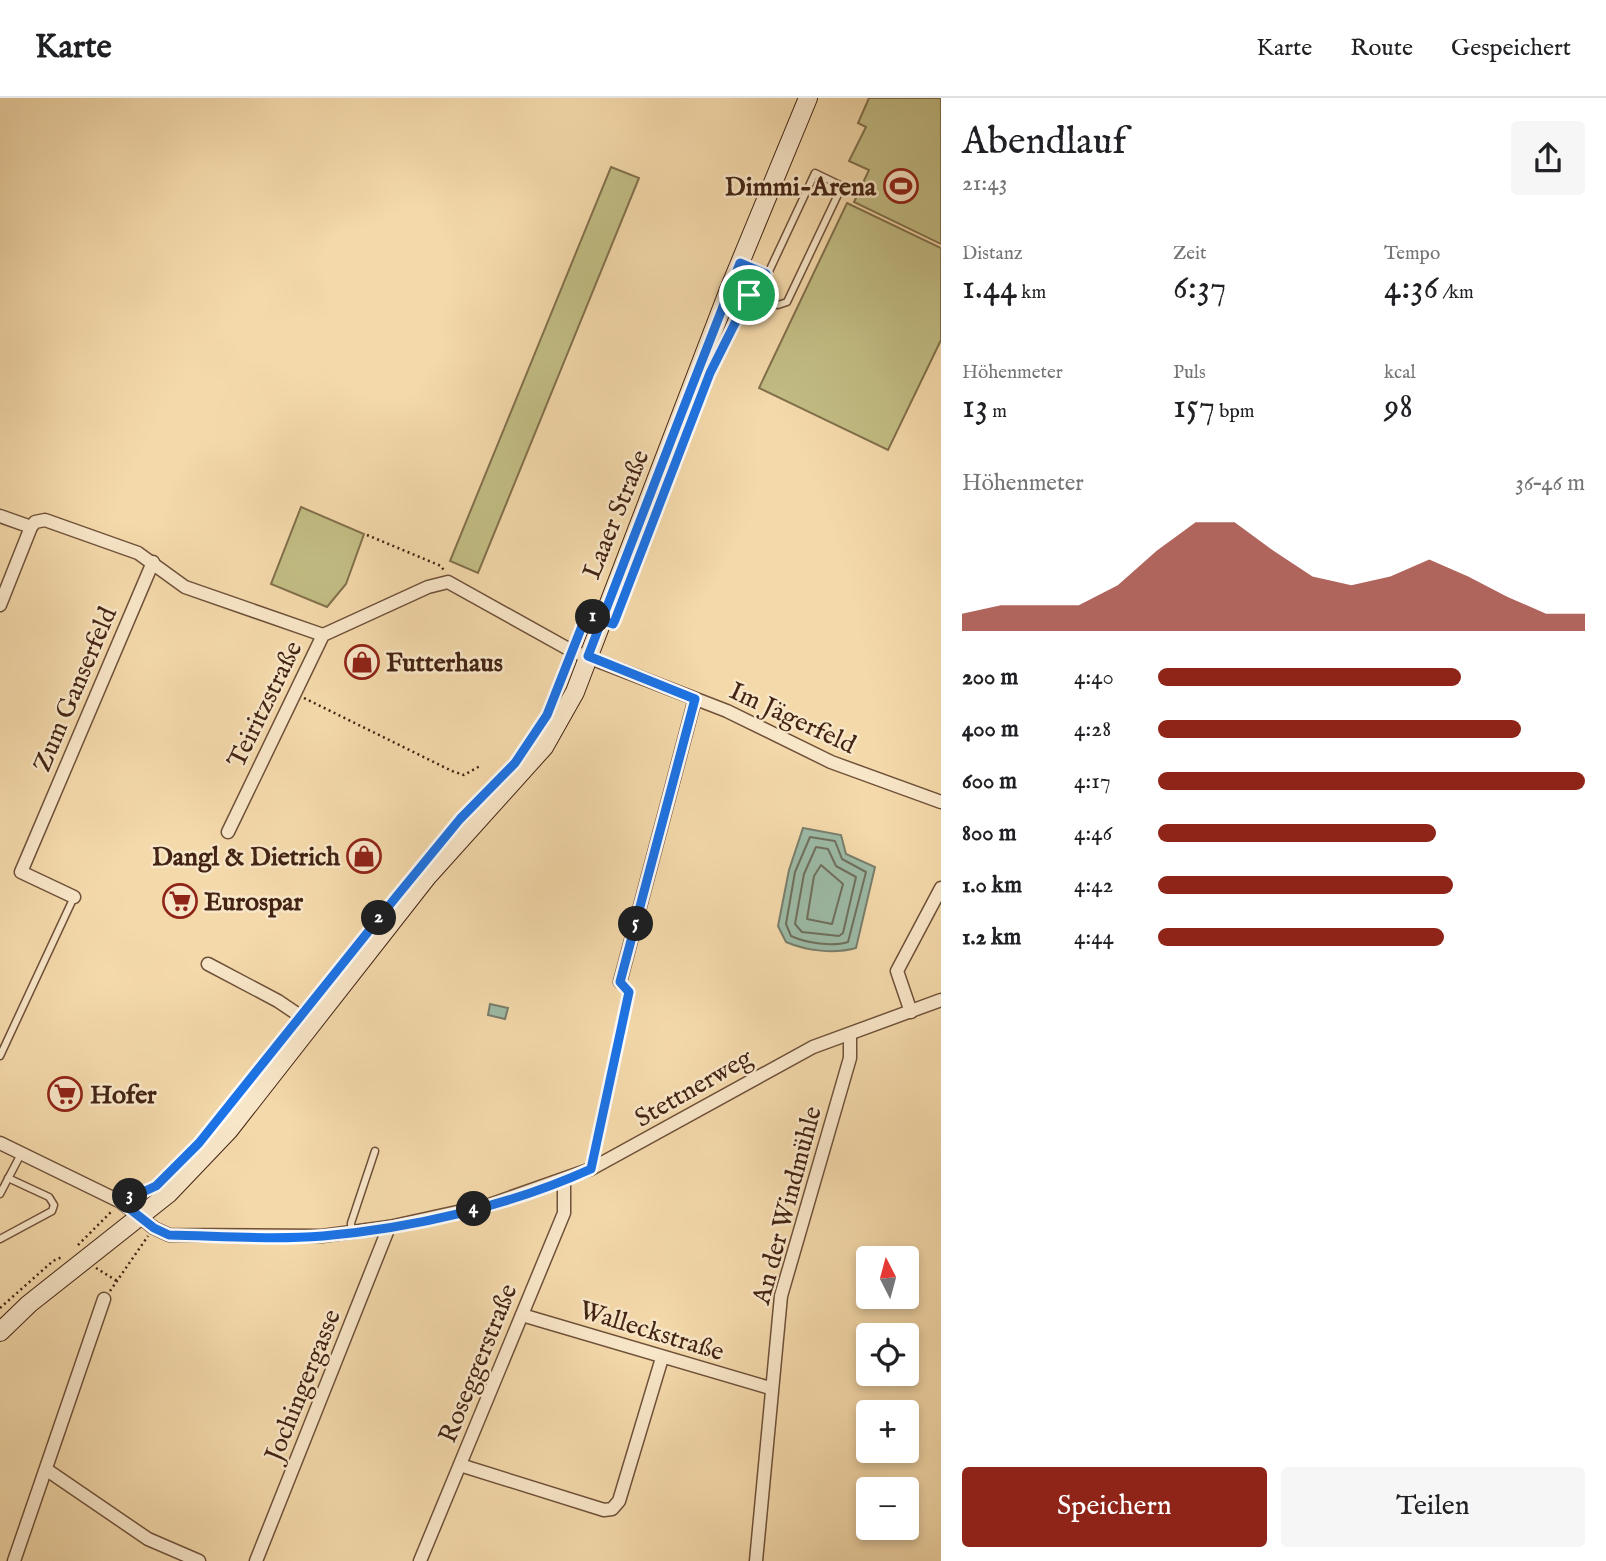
<!DOCTYPE html>
<html lang="de">
<head>
<meta charset="utf-8">
<style>
	:root { --surface:#fff; --page:#f6f6f6; --text:#202124; --muted:#757577; --line:#e0e0e0; --accent:#8f2418 }
	body { margin:0; font-family:"IM FELL English",serif; background:var(--page); color:var(--text); height:100vh; display:flex; flex-direction:column; font-size:26px; white-space:nowrap }
	* { box-sizing:border-box; margin:0 }
	p { font-size:23px; color:var(--muted) }
	.icon { flex:none; width:38px; height:38px; fill:none; stroke:currentColor; stroke-width:2; stroke-linecap:round; stroke-linejoin:round }
	.map { position:relative; flex:1; overflow:hidden }
	.side { display:flex; flex-direction:column; background:var(--surface); width:665px }
	.side>* { flex:none }
	.needle { width:46px; rotate:354deg }
	.tools { position:absolute; left:856px; top:1148px; display:grid; gap:14px }
	.tools a { display:grid; place-items:center; width:63px; height:63px; border-radius:7px; background:var(--surface); box-shadow:0 4px 10px #0003; font-size:35px }
	.pin { position:absolute; display:grid; place-items:center; width:60px; height:60px; color:#fff; margin:-30px; border:4px solid #fff; border-radius:50%; box-shadow:0 2px 7px #0007 }
	.km { position:absolute; width:35px; height:35px; margin:-18px; border-radius:50%; background:#222; color:#fff; font-size:19px; line-height:35px; text-align:center }
	.round { display:grid; place-items:center; flex:none; width:74px; height:74px; border-radius:7px; background:var(--page) }
	.summary { display:flex; align-items:center; justify-content:space-between; height:119px; padding:0 21px }
	h1 { font-size:38px; font-weight:600; line-height:52px }
	.figures { display:grid; grid-template-columns:repeat(3,1fr); gap:10px; height:119px; padding:7px 21px }
	.figures div { display:grid; align-content:center }
	.figures b { font-size:35px; font-weight:600 }
	.figures small { font-size:19px; font-weight:400 }
	.figures p { font-size:19px }
	.chart { height:196px; padding:14px 21px }
	.chart p { display:flex; justify-content:space-between }
	.chart svg { width:100%; height:126px; margin-top:7px; fill:var(--accent); opacity:.7 }
	.cta { display:flex; gap:14px; margin-top:auto; padding:14px 21px }
	.cta a { flex:1; height:80px; border-radius:7px; background:var(--accent); color:#fff; font-size:28px; font-weight:600; line-height:80px; text-align:center }
	.cta a+a { background:var(--page); color:var(--text) }
	ul { padding:0 21px; list-style:none; font-size:23px }
	li { display:grid; grid-template-columns:112px 84px 1fr; align-items:center; height:52px }
	li i { height:18px; border-radius:9px; background:var(--accent) }
	header { display:flex; align-items:center; gap:42px; box-sizing:border-box; height:98px; padding:0 35px; background:var(--surface); border-bottom:2px solid var(--line) }
	header strong { font-size:33px }
	nav { display:flex; gap:38px; margin-inline-start:auto; font-size:24px }
	main { display:flex; flex:1; min-height:0 }
	.map>svg:first-child { display:block }
	.green { fill:#c2bd84; stroke:#82704c; stroke-width:2 }
	.water { fill:#9cbaa6; stroke:#787e6c; stroke-width:2 }
	.lines { fill:none; stroke-linecap:round; stroke-linejoin:round }
	.shore { stroke:#706f5d; stroke-width:2 }
	.lane-casing { stroke:#6f513a; stroke-width:9 }
	.street-casing { stroke:#6f513a; stroke-width:15 }
	.secondary-casing { stroke:#432414; stroke-width:20 }
	.path { stroke:#432414; stroke-width:2.5; stroke-dasharray:2 3.5; stroke-linecap:butt }
	.lane { stroke:#f8e6c8; stroke-width:6 }
	.street { stroke:#f8e6c8; stroke-width:12 }
	.secondary { stroke:#f8e6c8; stroke-width:18 }
	.route-casing { stroke:#fff; stroke-width:14 }
	.route { stroke:#1a73e8; stroke-width:9 }
	.labels { text-anchor:middle; stroke-width:5; stroke-linejoin:round; paint-order:stroke }
	.poi-label { font-size:26px; font-weight:bold; fill:#432414; stroke:#f8e6c8; text-anchor:start }
	.street-label { font-size:26px; fill:#432414; stroke:#f8e6c8 }
</style>
</head>
<body>
<header>
<strong>Karte</strong>
<nav><a>Karte</a><a>Route</a><a>Gespeichert</a></nav>
</header>
<main>
<div class="map">
<svg width="941" height="1463" viewBox="0 0 941 1463">
	<rect width="100%" height="100%" fill="#f4d9aa"/>
	<filter id="stains"><feTurbulence type="fractalNoise" baseFrequency=".00286" numOctaves="4"/><feColorMatrix values="0 0 0 0 .2 0 0 0 0 .09 0 0 0 0 .02 0 0 0 .5 -.17"/></filter>
	<radialGradient id="worn" r=".72"><stop offset=".6" stop-color="#630" stop-opacity="0"/><stop offset="1" stop-color="#630" stop-opacity=".3"/></radialGradient>
	<g class="green">
		<polygon points="869,0 941,0 941,146 854,104 869,72 849,63 866,29 858,25"/>
		<polygon points="611,69 639,80 478,475 450,463"/>
		<polygon points="847,105 941,150 941,242 888,352 759,290"/>
		<polygon points="301,409 364,436 346,486 327,509 271,486"/>
	</g>
	<g class="water">
		<path d="M803,730L841,737L846,756L875,769L856,850C834,856 807,853 786,844L778,828L789,772Z"/>
		<polygon points="490,906 508,910 505,921 488,917"/>
	</g>
	<g class="lines">
		<g class="shore">
			<path d="M810,739L835,743L842,761L866,774L848,844C833,849 806,845 791,838L786,826L795,774Z"/>
			<polygon points="816,749 828,751 836,768 856,779 843,835 839,838 802,834 795,826 804,776"/>
			<polygon points="821,767 843,786 832,826 807,821 814,778"/>
		</g>
		<g class="lane-casing">
			<g id="lane">
				<polyline points="742,166 766,176"/>
				<polyline points="732,190 778,207 787,204 842,88 815,75 757,199"/>
				<polyline points="0,958 74,799"/>
				<polyline points="0,1096 21,1056"/>
				<polyline points="351,1135 351,1125 375,1053"/>
				<polyline points="0,1141 52,1113 54,1107 49,1099 8,1080"/>
			</g>
		</g>
		<g class="street-casing">
			<g id="street">
				<polyline points="0,418 31,429"/>
				<polyline points="0,507 31,429 35,424 45,422 138,455 185,489 323,537"/>
				<polyline points="228,734 323,537 428,489 448,484 572,553 727,613 831,664 941,704"/>
				<polyline points="74,799 21,774 153,464"/>
				<polyline points="208,866 278,903 312,926"/>
				<polyline points="620,884 695,601"/>
				<polyline points="911,914 897,873 941,790"/>
				<polyline points="0,1045 121,1104 154,1130 169,1137 322,1138 389,1129 489,1107 591,1071 813,949 941,902"/>
				<polyline points="522,1217 770,1290"/>
				<polyline points="460,1367 604,1412 612,1411 619,1403 662,1260"/>
				<polyline points="47,1372 148,1441 199,1463"/>
				<polyline points="14,1463 104,1201"/>
				<polyline points="256,1463 389,1129"/>
				<polyline points="420,1463 564,1115 564,1083"/>
				<polyline points="756,1463 781,1198 850,960 850,937"/>
			</g>
		</g>
		<g class="secondary-casing">
			<polyline id="secondary" points="0,1234 29,1206 168,1096 229,1032 427,779 544,649 575,594 730,189 808,0"/>
		</g>
		<g class="path">
			<polyline points="723,251 746,203"/>
			<polyline points="367,437 441,468 445,474"/>
			<polyline points="576,541 586,518 589,518"/>
			<polyline points="563,581 568,564"/>
			<polyline points="304,600 452,673 464,677 480,668"/>
			<polyline points="594,1055 629,894 627,892"/>
			<polyline points="78,1147 113,1112"/>
			<polyline points="96,1170 117,1183"/>
			<polyline points="110,1193 148,1138"/>
			<polyline points="0,1210 53,1163 62,1159"/>
		</g>
		<use href="#lane" class="lane"/>
		<use href="#street" class="street"/>
		<use href="#secondary" class="secondary"/>
	</g>
	<g class="lines">
		<g class="route-casing">
			<path id="route" d="M749,197L710,275L615,522L613,526C604,523 594,517 586,518L547,617L515,665L460,721L396,799L199,1045L156,1088L121,1104L154,1130L169,1137C220,1138 272,1142 323,1138C413,1130 509,1108 591,1071L629,894L620,884L695,601L588,558C638,426 689,296 740,165L766,176L757,199L749,197"/>
		</g>
		<use href="#route" class="route"/>
	</g>
	<defs>
		<g id="stadium-ring" transform="scale(1.75)"><circle r="9.5" fill="#f8e6c8" stroke="#8f2418" stroke-width="1.5"/><path d="M0-5a6.5 5 0 1 0 0 10a6.5 5 0 1 0 0-10ZM-3.5-1.8h7v3.6h-7Z" fill="#8f2418"/></g>
		<g id="shop-ring" transform="scale(1.75)"><circle r="9.5" fill="#f8e6c8" stroke="#8f2418" stroke-width="1.5"/><path d="M-5-2.5h2.3a2.7 3.5 0 0 1 5.4 0H5L5.5 6h-11ZM-1.5-2.5h3a1.5 2.3 0 0 0-3 0Z" fill="#8f2418"/></g>
		<g id="supermarket-ring" transform="scale(1.75)"><circle r="9.5" fill="#f8e6c8" stroke="#8f2418" stroke-width="1.5"/><path d="M-6-5.5h2.5l.6 2H6L4.5 2H-2.5L-4.4-4H-6ZM-1.5 3.2a1.3 1.3 0 1 0 .1 0ZM3 3.2a1.3 1.3 0 1 0 .1 0Z" fill="#8f2418"/></g>
	</defs>
	<g fill-rule="evenodd">
		<use href="#stadium-ring" x="901" y="88"/>
		<use href="#shop-ring" x="362" y="564"/>
		<use href="#shop-ring" x="364" y="758"/>
		<use href="#supermarket-ring" x="180" y="803"/>
		<use href="#supermarket-ring" x="65" y="996"/>
	</g>
	<g class="labels">
		<g class="poi-label">
			<text x="876" y="97" text-anchor="end">Dimmi-Arena</text>
			<text x="386" y="573">Futterhaus</text>
			<text x="340" y="767" text-anchor="end">Dangl &amp; Dietrich</text>
			<text x="204" y="812">Eurospar</text>
			<text x="90" y="1005">Hofer</text>
		</g>
		<g class="street-label">
			<text transform="translate(615 416) rotate(-68)" y="9">Laaer Straße</text>
			<text transform="translate(74 591) rotate(-67)" y="9">Zum Ganserfeld</text>
			<text transform="translate(264 606) rotate(-64)" y="9">Teiritzstraße</text>
			<text transform="translate(793 619) rotate(25)" y="9">Im Jägerfeld</text>
			<text transform="translate(693 989) rotate(-30)" y="9">Stettnerweg</text>
			<text transform="translate(786 1107) rotate(-75)" y="9">An der Windmühle</text>
			<text transform="translate(652 1232) rotate(17)" y="9">Walleckstraße</text>
			<text transform="translate(477 1265) rotate(-68)" y="9">Roseggerstraße</text>
			<text transform="translate(302 1287) rotate(-68)" y="9">Jochingergasse</text>
		</g>
	</g>
	<rect width="100%" height="100%" filter="url(#stains)"/>
	<rect width="100%" height="100%" fill="url(#worn)"/>
</svg>
<div class="tools">
<a><svg class="needle" viewBox="-14 -14 28 28"><path d="M0-13l5 13h-10z" fill="#e53935"/><path d="M0 13l5-13h-10z" fill="#757577"/></svg></a>
<a><svg class="icon" aria-label="locate" viewBox="0 0 24 24"><circle cx="12" cy="12" r="6"/><path d="M12 2v4M12 18v4M2 12h4M18 12h4"/></svg></a>
<a>+</a>
<a>−</a>
</div>
<div class="pin" style="left:749px;top:197px;background:#1e9e55"><svg class="icon" aria-label="arrive" viewBox="0 0 24 24"><path d="M6 21V4h12l-3 4 3 4H6"/></svg></div>
<b class="km" style="left:593px;top:519px">1</b>
<b class="km" style="left:379px;top:820px">2</b>
<b class="km" style="left:130px;top:1098px">3</b>
<b class="km" style="left:474px;top:1111px">4</b>
<b class="km" style="left:636px;top:826px">5</b>
</div>
<section class="side">
<div class="summary"><div><h1>Abendlauf</h1><p>21:43</p></div><a class="round"><svg class="icon" aria-label="share" viewBox="0 0 24 24"><path d="M12 15V3M7 8l5-5 5 5M5 13v7h14v-7"/></svg></a></div>
<div class="figures">
<div><p>Distanz</p><b>1.44<small> km</small></b></div>
<div><p>Zeit</p><b>6:37</b></div>
<div><p>Tempo</p><b>4:36<small> /km</small></b></div>
</div>
<div class="figures">
<div><p>Höhenmeter</p><b>13<small> m</small></b></div>
<div><p>Puls</p><b>157<small> bpm</small></b></div>
<div><p>kcal</p><b>98</b></div>
</div>
<div class="chart"><p><span>Höhenmeter</span>36–46 m</p>
<svg viewBox="0 0 160 44" preserveAspectRatio="none"><path d="M0 44V38L10 35L20 35L30 35L40 28L50 16L60 6L70 6L80 16L90 25L100 28L110 25L120 19L130 25L140 32L150 38L160 38V44z"/></svg>
</div>
<ul>
<li><b>200 m</b>4:40<i style="width:71%"></i></li>
<li><b>400 m</b>4:28<i style="width:85%"></i></li>
<li><b>600 m</b>4:17<i style="width:100%"></i></li>
<li><b>800 m</b>4:46<i style="width:65%"></i></li>
<li><b>1.0 km</b>4:42<i style="width:69%"></i></li>
<li><b>1.2 km</b>4:44<i style="width:67%"></i></li>
</ul>
<div class="cta"><a>Speichern</a><a>Teilen</a></div>
</section>
</main>
</body>
</html>
